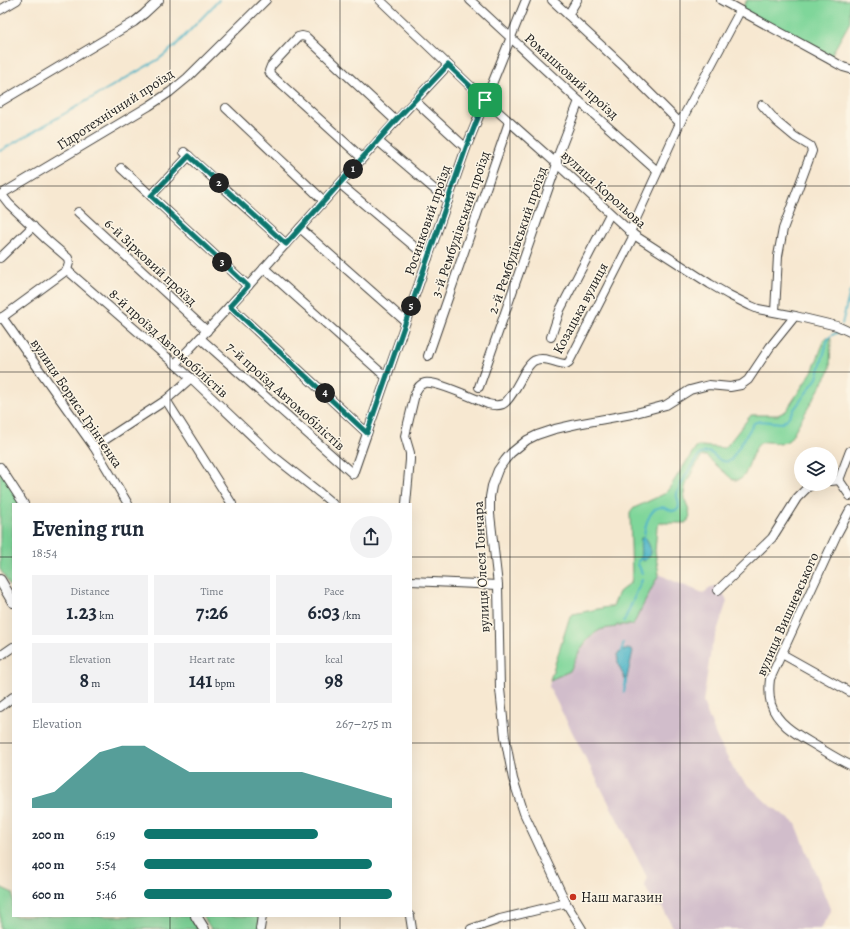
<!DOCTYPE html>
<html lang="en">
<head>
<meta charset="utf-8">
<style>
	:root { --surface:#fff; --page:#f2f2f3; --text:#1f2937; --muted:#747a83; --accent:#0f766e }
	body { margin:0; font-family:Alegreya,serif; background:var(--page); color:var(--text); height:100vh; display:flex; flex-direction:column; font-size:15px; white-space:nowrap }
	* { box-sizing:border-box; margin:0 }
	p { font-size:13px; color:var(--muted) }
	.icon { flex:none; width:22px; height:22px; fill:none; stroke:currentColor; stroke-width:2; stroke-linecap:round; stroke-linejoin:round }
	.map { position:relative; flex:1; overflow:hidden }
	.sheet { position:absolute; left:12px; top:503px; width:400px; height:414px; display:flex; flex-direction:column; background:var(--surface); border-radius:0px; box-shadow:0 4px 16px #0002 }
	.sheet>* { flex:none }
	.buttons { position:absolute; left:794px; top:447px; display:grid; gap:8px }
	.buttons a { display:grid; place-items:center; width:44px; height:44px; border-radius:50%; background:var(--surface); box-shadow:0 4px 16px #0002; font-size:20px }
	.pin { position:absolute; display:grid; place-items:center; width:34px; height:34px; color:#fff; margin:-17px; border-radius:8px; box-shadow:0 2px 6px #0006 }
	.km { position:absolute; width:20px; height:20px; margin:-10px; border-radius:50%; background:#222; color:#fff; font-size:11px; line-height:20px; text-align:center }
	.round { display:grid; place-items:center; flex:none; width:42px; height:42px; border-radius:21px; background:var(--page) }
	.headline { display:flex; align-items:center; justify-content:space-between; height:68px; padding:0 20px }
	h1 { font-size:22px; font-weight:700; line-height:30px }
	.figures { display:grid; grid-template-columns:repeat(3,1fr); gap:6px; height:68px; padding:4px 20px }
	.figures div { display:grid; align-content:center; border-radius:0px; background:var(--page); text-align:center }
	.figures b { font-size:20px; font-weight:700 }
	.figures small { font-size:11px; font-weight:400 }
	.figures p { font-size:11px }
	.chart { height:112px; padding:8px 20px }
	.chart p { display:flex; justify-content:space-between }
	.chart svg { width:100%; height:72px; margin-top:4px; fill:var(--accent); opacity:.7 }
	ul { padding:0 20px; list-style:none; font-size:13px }
	li { display:grid; grid-template-columns:64px 48px 1fr; align-items:center; height:30px }
	li i { height:10px; border-radius:5px; background:var(--accent) }
	.map>svg:first-child { display:block }
	.industrial { fill:#d1bdcb }
	.green { fill:#7fd69a; stroke:#4e795b }
	.water { fill:#47b2c6; stroke:#326771 }
	.lines { fill:none; stroke-linecap:round; stroke-linejoin:round }
	.stream { stroke:#47b2c6; stroke-width:2 }
	.minor-casing { stroke:#3d3b37; stroke-width:10 }
	.major-casing { stroke:#3d3b37; stroke-width:12 }
	.minor { stroke:#fff; stroke-width:8 }
	.major { stroke:#fff; stroke-width:10 }
	.route-casing { stroke:#fff; stroke-width:8 }
	.route { stroke:#0f766e; stroke-width:5 }
	.grid { fill:none; stroke:#1c1c1c; stroke-width:1; stroke-opacity:0.55 }
	.poi-dot { fill:#c8321e; stroke:#fcf5e5; stroke-width:1.5 }
	.labels { text-anchor:middle; stroke-width:3; stroke-linejoin:round; paint-order:stroke }
	.street-label { font-size:14px; fill:#1c1c1c; stroke:#fcf5e5 }
	.poi-label { font-size:14px; fill:#1c1c1c; stroke:#fcf5e5; text-anchor:start }
</style>
</head>
<body>
<div class="map">
<svg width="850" height="929" viewBox="0 0 850 929">
	<rect width="100%" height="100%" fill="#fcf5e5"/>
	<filter id="ink" filterUnits="userSpaceOnUse"><feTurbulence type="fractalNoise" baseFrequency=".025" numOctaves="2"/><feDisplacementMap in="SourceGraphic" scale="8" xChannelSelector="R" yChannelSelector="G"/><feConvolveMatrix kernelMatrix="1 2 1 2 8 2 1 2 1" color-interpolation-filters="sRGB"/></filter>
	<filter id="wash" filterUnits="userSpaceOnUse"><feTurbulence type="fractalNoise" baseFrequency=".012" numOctaves="4" result="noise"/><feDisplacementMap in="SourceGraphic" scale="16" xChannelSelector="R" yChannelSelector="G"/><feGaussianBlur stdDeviation="0.9" result="paint"/><feColorMatrix in="noise" values="0 0 0 0 0 0 0 0 0 0 0 0 0 0 0 0 0 1.4 0 .05"/><feComposite in="paint" operator="in"/></filter>
	<g filter="url(#wash)">
		<rect width="100%" height="100%" fill="#f7e8d1"/>
		<polygon class="industrial" points="659,574 671,580 703,593 714,586 720,588 727,601 711,649 703,702 717,738 735,772 767,803 796,824 831,911 820,929 674,929 662,907 656,907 644,885 647,877 549,687 550,680 570,671 579,651 590,638 601,629 616,627 617,625 633,624"/>
		<g class="green">
			<polygon points="747,0 850,0 850,22 829,59 740,11"/>
			<path d="M827,338H830L831,339L830,368L829,372L790,439C782,448 767,438 759,444C752,451 749,467 744,476C740,480 738,481 732,479L706,456H703L701,457C695,467 684,484 684,494C684,503 696,517 685,523H660L659,524L657,527L655,551L659,574L633,625H617L616,627C611,628 605,628 600,630C584,638 577,656 570,671L550,680L570,616L573,614L613,606L619,592L629,584L631,582L632,577L630,513L634,508L664,494L668,490L696,447L701,446L724,448L726,447L751,415H778L786,411L813,370L824,341Z"/>
			<polygon points="0,467 24,504 13,504 13,591 0,569"/>
			<polygon points="0,887 13,893 13,916 190,916 198,929 0,929"/>
			<polygon points="203,916 262,916 260,929 211,929"/>
		</g>
		<g class="water">
			<path d="M642,537L646,538L650,547V556L644,561L640,559C642,553 639,545 641,538Z"/>
			<polygon points="628,649 633,651 626,682 618,663 617,654 622,651"/>
		</g>
		<g class="lines">
			<g class="stream">
				<polyline points="0,151 159,59 175,46 219,0"/>
				<polyline points="842,324 850,291"/>
				<path d="M644,540C644,530 648,508 661,507C665,507 669,510 673,511L678,509C681,503 676,499 677,494C678,488 696,456 701,454C715,446 716,467 731,460L754,423L760,421L782,423L787,419L817,378L828,339L832,335L839,332"/>
				<polyline points="642,558 638,561 638,564 642,573"/>
				<polyline points="624,621 642,580"/>
				<polyline points="622,653 623,643"/>
				<polyline points="624,692 626,680"/>
			</g>
		</g>
	</g>
	<g filter="url(#ink)">
		<g class="lines">
			<g class="minor-casing">
				<g id="minor">
					<polyline points="380,0 485,100 557,164 634,235 710,284 729,295 751,306 758,309 795,316 837,326 850,332"/>
					<polyline points="470,0 579,101 657,171"/>
					<polyline points="552,0 621,64 680,123"/>
					<polyline points="721,0 829,59 843,67 850,69"/>
					<polyline points="0,10 17,0"/>
					<polyline points="568,15 577,0"/>
					<polyline points="415,101 466,148"/>
					<polyline points="0,102 134,22 144,14 159,0"/>
					<polyline points="762,105 777,122 795,137 810,146 812,151 783,229 778,256 775,312"/>
					<polyline points="226,108 324,201"/>
					<polyline points="378,141 448,201"/>
					<polyline points="184,152 286,244"/>
					<polyline points="362,158 271,75 269,71 271,66 298,37 302,36 306,37 396,121"/>
					<polyline points="121,168 248,286"/>
					<polyline points="340,184 428,258"/>
					<polyline points="0,195 149,106 170,92 187,78 266,0"/>
					<polyline points="2,195 9,204 47,240 68,258 69,263 67,270"/>
					<polyline points="151,196 189,156"/>
					<polyline points="78,212 207,331"/>
					<polyline points="300,228 405,321"/>
					<polyline points="630,232 680,123 740,11"/>
					<polyline points="0,258 33,226"/>
					<polyline points="264,268 387,378"/>
					<polyline points="67,270 191,378 272,455 320,493 333,504"/>
					<polyline points="230,306 367,433"/>
					<polyline points="2,317 94,447 128,504"/>
					<polyline points="0,319 67,270"/>
					<polyline points="551,337 560,310 610,214"/>
					<polyline points="200,338 353,474 466,148 526,0"/>
					<polyline points="428,356 509,122"/>
					<polyline points="175,364 200,338 248,286 396,121 448,65"/>
					<polyline points="479,387 557,164 557,158 579,101"/>
					<polyline points="166,400 232,504"/>
					<polyline points="94,447 166,400 191,378"/>
					<polyline points="0,467 24,504"/>
					<polyline points="839,480 850,496"/>
					<polyline points="831,481 839,480 850,451"/>
					<path d="M406,504L410,460V453L405,436L415,394C417,388 420,384 425,383C437,381 475,399 488,404C492,405 498,406 503,404C510,401 521,378 525,371C528,367 531,361 536,360C545,356 557,364 566,364L569,362L634,235"/>
					<path d="M850,510L837,534L770,679C769,687 769,696 771,704C777,725 800,736 818,747C828,753 839,760 850,765"/>
					<polyline points="411,581 498,585"/>
					<polyline points="718,590 772,538 797,498 808,487 815,484"/>
					<polyline points="782,654 850,692"/>
					<polyline points="0,656 13,647"/>
					<polyline points="0,707 13,697"/>
					<polyline points="410,916 412,929"/>
					<polyline points="260,929 262,916"/>
					<polyline points="471,929 500,919 566,903"/>
					<polyline points="582,929 566,903 524,813 513,779 505,737 500,689 498,585 490,514 490,497 492,486 498,470 505,460 511,453 527,440 537,435 555,429 577,424 632,414 666,405 690,390 709,385 730,387 741,385 748,380 770,347 795,316"/>
				</g>
			</g>
			<g class="major-casing">
				<g id="major">
					<polyline points="0,580 13,602"/>
					<polyline points="196,916 204,929"/>
				</g>
			</g>
			<use href="#minor" class="minor"/>
			<use href="#major" class="major"/>
		</g>
	</g>
	<g class="lines" filter="url(#ink)">
		<g class="route-casing">
			<polygon id="route" points="448,65 485,100 466,148 367,433 230,306 248,286 151,196 189,156 286,244 396,120"/>
		</g>
		<use href="#route" class="route"/>
	</g>
	<path class="grid" d="M170,0V504M340,0V504M510,0V929M680,0V929M0,186H850M0,372H850M0,557H13M411,557H850M0,743H13M411,743H850M170,916V929M340,916V929"/>
	<circle class="poi-dot" cx="573" cy="897" r="4"/>
	<g class="labels">
		<g class="street-label">
			<text transform="translate(572 76) rotate(42)" y="5">Ромашковий проїзд</text>
			<text transform="translate(115 109) rotate(-33)" y="5">Гідротехнічний проїзд</text>
			<text transform="translate(604 189) rotate(42)" y="5">вулиця Корольова</text>
			<text transform="translate(427 220) rotate(-71)" y="5">Росинковий проїзд</text>
			<text transform="translate(460 224) rotate(-71)" y="5">3-й Рембудівський проїзд</text>
			<text transform="translate(517 240) rotate(-71)" y="5">2-й Рембудівський проїзд</text>
			<text transform="translate(151 262) rotate(43)" y="5">6-й Зірковий проїзд</text>
			<text transform="translate(580 308) rotate(-62)" y="5">Козацька вулиця</text>
			<text transform="translate(169 343) rotate(42)" y="5">8-й проїзд Автомобілістів</text>
			<text transform="translate(286 396) rotate(42)" y="5">7-й проїзд Автомобілістів</text>
			<text transform="translate(77 403) rotate(56)" y="5">вулиця Бориса Грінченка</text>
			<text transform="translate(481 567) rotate(-93)" y="5">вулиця Олеся Гончара</text>
			<text transform="translate(787 614) rotate(-66)" y="5">вулиця Вишневського</text>
		</g>
		<g class="poi-label">
			<text x="581" y="902">Наш магазин</text>
		</g>
	</g>
</svg>
<div class="buttons">
<a><svg class="icon" aria-label="layers" viewBox="0 0 24 24"><path d="M12 4l9 5-9 5-9-5zM3 14l9 5 9-5"/></svg></a>
</div>
<div class="pin" style="left:485px;top:100px;background:#1e9e55"><svg class="icon" aria-label="arrive" viewBox="0 0 24 24"><path d="M6 21V4h12l-3 4 3 4H6"/></svg></div>
<b class="km" style="left:353px;top:169px">1</b>
<b class="km" style="left:219px;top:183px">2</b>
<b class="km" style="left:222px;top:262px">3</b>
<b class="km" style="left:325px;top:393px">4</b>
<b class="km" style="left:411px;top:306px">5</b>
<section class="sheet">
<div class="headline"><div><h1>Evening run</h1><p>18:54</p></div><a class="round"><svg class="icon" aria-label="share" viewBox="0 0 24 24"><path d="M12 15V3M7 8l5-5 5 5M5 13v7h14v-7"/></svg></a></div>
<div class="figures">
<div><p>Distance</p><b>1.23<small> km</small></b></div>
<div><p>Time</p><b>7:26</b></div>
<div><p>Pace</p><b>6:03<small> /km</small></b></div>
</div>
<div class="figures">
<div><p>Elevation</p><b>8<small> m</small></b></div>
<div><p>Heart rate</p><b>141<small> bpm</small></b></div>
<div><p>kcal</p><b>98</b></div>
</div>
<div class="chart"><p><span>Elevation</span>267–275 m</p>
<svg viewBox="0 0 160 44" preserveAspectRatio="none"><path d="M0 44V38L10 34L20 22L30 10L40 6L50 6L60 14L70 22L80 22L90 22L100 22L110 22L120 22L130 26L140 30L150 34L160 38V44z"/></svg>
</div>
<ul>
<li><b>200 m</b>6:19<i style="width:70%"></i></li>
<li><b>400 m</b>5:54<i style="width:92%"></i></li>
<li><b>600 m</b>5:46<i style="width:100%"></i></li>
</ul>
</section>
</div>
</body>
</html>
